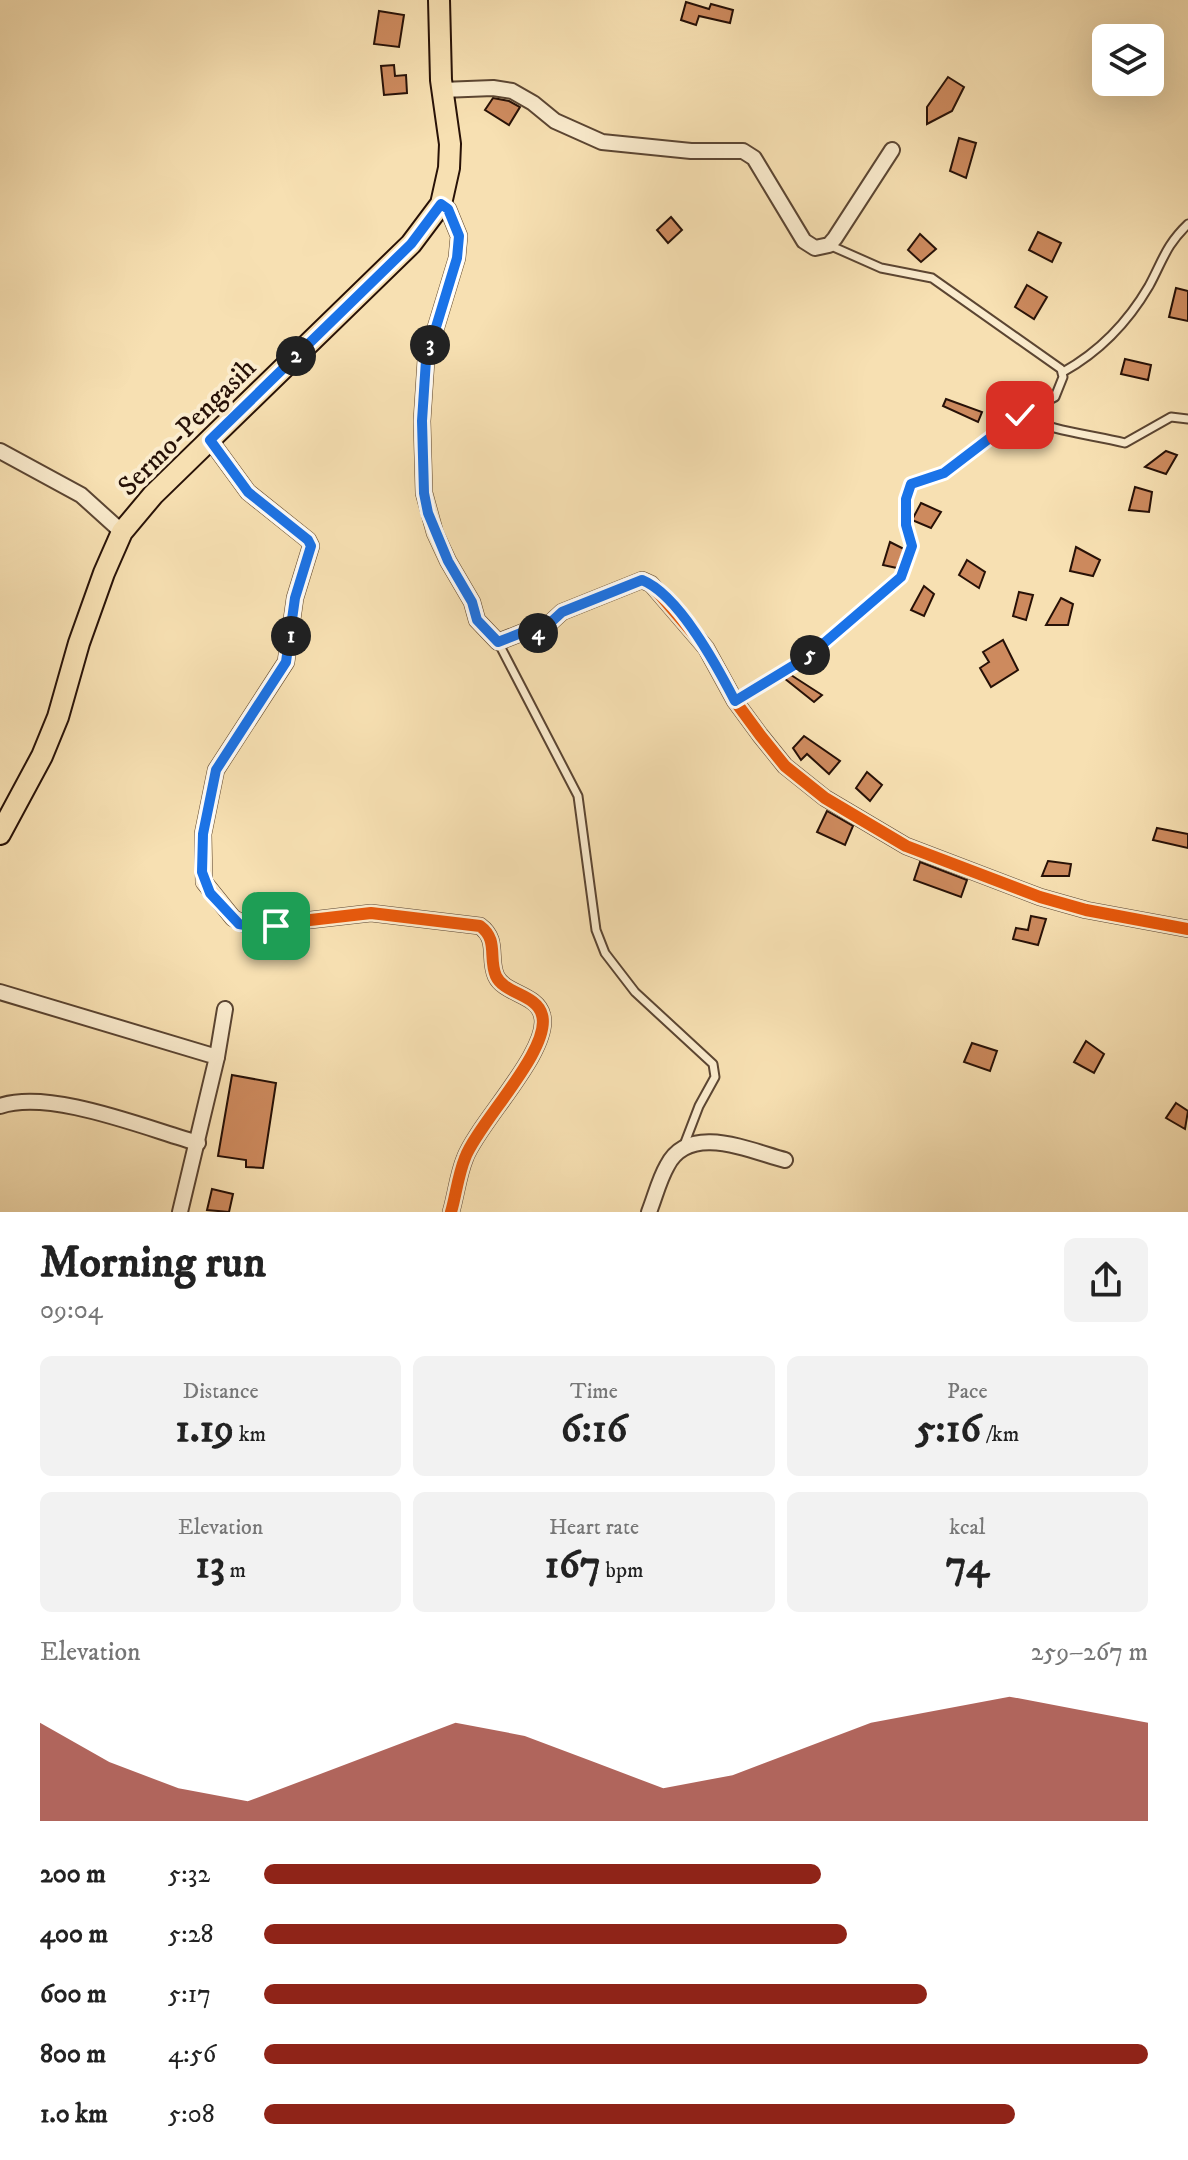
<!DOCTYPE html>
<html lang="en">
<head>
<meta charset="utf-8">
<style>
	:root { --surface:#fff; --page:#f2f2f2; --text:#222; --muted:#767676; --accent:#8f2418 }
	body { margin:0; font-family:"IM FELL DW Pica",serif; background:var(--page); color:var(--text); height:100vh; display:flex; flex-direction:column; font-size:30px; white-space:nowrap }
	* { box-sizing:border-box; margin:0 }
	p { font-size:26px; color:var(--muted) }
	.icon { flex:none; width:44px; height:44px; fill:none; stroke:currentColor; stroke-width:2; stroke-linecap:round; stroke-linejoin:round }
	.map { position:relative; height:1212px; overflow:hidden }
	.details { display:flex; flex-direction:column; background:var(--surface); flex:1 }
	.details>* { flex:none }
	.buttons { position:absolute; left:1092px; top:24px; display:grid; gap:16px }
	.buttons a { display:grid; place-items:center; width:72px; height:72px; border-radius:12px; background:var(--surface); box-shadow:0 8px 32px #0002; font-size:40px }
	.pin { position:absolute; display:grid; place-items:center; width:68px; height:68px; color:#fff; margin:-34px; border-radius:16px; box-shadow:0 4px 12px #0006 }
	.km { position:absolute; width:40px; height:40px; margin:-20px; border-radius:50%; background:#222; color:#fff; font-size:22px; line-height:40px; text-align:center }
	.round { display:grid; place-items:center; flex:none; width:84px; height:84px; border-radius:12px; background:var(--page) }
	.headline { display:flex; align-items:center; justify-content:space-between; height:136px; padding:0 40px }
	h1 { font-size:44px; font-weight:700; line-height:60px }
	.figures { display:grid; grid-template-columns:repeat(3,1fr); gap:12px; height:136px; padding:8px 40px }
	.figures div { display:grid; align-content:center; border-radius:12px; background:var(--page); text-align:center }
	.figures b { font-size:40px; font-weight:700 }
	.figures small { font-size:22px; font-weight:400 }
	.figures p { font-size:22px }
	.chart { height:224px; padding:16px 40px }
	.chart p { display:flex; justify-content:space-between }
	.chart svg { width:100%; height:144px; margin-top:8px; fill:var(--accent); opacity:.7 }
	ul { padding:0 40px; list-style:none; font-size:26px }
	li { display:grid; grid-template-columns:128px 96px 1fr; align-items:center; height:60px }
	li i { height:20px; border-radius:10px; background:var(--accent) }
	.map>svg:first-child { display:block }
	.building { fill:#cd8a5e; stroke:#271107; stroke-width:2 }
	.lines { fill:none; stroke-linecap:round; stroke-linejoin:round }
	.service-casing { stroke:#5b4532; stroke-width:11 }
	.minor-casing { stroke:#5b4532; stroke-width:18 }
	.primary-casing { stroke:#271107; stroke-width:24 }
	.service { stroke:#faebcd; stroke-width:7 }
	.minor { stroke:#faebcd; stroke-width:14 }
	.primary { stroke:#f7e0b2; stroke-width:20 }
	.cycleway-casing { stroke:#faebcd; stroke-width:17 }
	.cycleway { stroke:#e8590c; stroke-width:12 }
	.route-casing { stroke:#fff; stroke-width:16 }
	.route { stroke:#1a73e8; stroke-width:10 }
	.labels { text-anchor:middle; stroke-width:8; stroke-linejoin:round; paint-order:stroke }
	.street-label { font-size:28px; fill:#271107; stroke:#faebcd }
</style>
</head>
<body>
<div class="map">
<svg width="1188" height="1212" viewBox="0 0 1188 1212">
	<rect width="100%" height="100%" fill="#f7e0b2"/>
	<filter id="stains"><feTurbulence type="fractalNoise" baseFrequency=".0025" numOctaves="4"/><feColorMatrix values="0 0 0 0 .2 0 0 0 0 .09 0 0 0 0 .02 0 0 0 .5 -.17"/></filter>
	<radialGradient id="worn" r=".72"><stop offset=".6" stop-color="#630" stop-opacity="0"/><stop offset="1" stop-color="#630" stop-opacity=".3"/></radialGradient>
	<g class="building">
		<polygon points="686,2 709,9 711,4 733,10 730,23 699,16 696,25 681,20"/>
		<polygon points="379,11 404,15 399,47 374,44"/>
		<polygon points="394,65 395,76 406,75 407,93 384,95 381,66"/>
		<polygon points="948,77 964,87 952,111 927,124 927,107"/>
		<polygon points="493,98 509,101 520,107 509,125 485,110"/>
		<polygon points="959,138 976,143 966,178 950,171"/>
		<polygon points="671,217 682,230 668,243 657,230"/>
		<polygon points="1038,232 1061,243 1052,262 1029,250"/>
		<polygon points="920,234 936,249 921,262 908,250"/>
		<polygon points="1027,285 1047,297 1034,319 1015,307"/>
		<polygon points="1176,288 1188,291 1188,321 1169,317"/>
		<polygon points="1125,359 1151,365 1148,380 1121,374"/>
		<polygon points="946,399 982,412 978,422 943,406"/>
		<polygon points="1166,451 1177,455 1166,474 1145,467"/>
		<polygon points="1135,487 1152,492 1149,512 1129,510"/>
		<polygon points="921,503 941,512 931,528 912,520"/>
		<polygon points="890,542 904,549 897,568 883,565"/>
		<polygon points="1076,547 1100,560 1093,576 1070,571"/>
		<polygon points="967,560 985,572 979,588 959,575"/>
		<polygon points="924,586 934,594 924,616 911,610"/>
		<polygon points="1019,592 1033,595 1026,620 1013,616"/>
		<polygon points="1061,598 1073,604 1068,625 1046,625"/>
		<polygon points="1003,640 1018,670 991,687 980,668 989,662 983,652"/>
		<polygon points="791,675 822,695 814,702 784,678"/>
		<polygon points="804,736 840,761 829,774 807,754 801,760 793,748"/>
		<polygon points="867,772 882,785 870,801 856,788"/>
		<polygon points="827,811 853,826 845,845 817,832"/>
		<polygon points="1157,828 1188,834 1188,848 1153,840"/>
		<polygon points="1048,861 1071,864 1069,876 1042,876"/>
		<polygon points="920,862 967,880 961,897 914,880"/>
		<polygon points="1031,916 1046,919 1038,945 1013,939 1016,928 1028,930"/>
		<polygon points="1086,1041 1104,1054 1094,1073 1074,1062"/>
		<polygon points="972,1043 997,1051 990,1071 964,1062"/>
		<polygon points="232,1075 276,1083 263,1168 246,1167 246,1160 218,1156"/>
		<polygon points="1176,1103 1188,1111 1185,1129 1166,1118"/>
		<polygon points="212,1189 233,1194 229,1212 207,1210"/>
	</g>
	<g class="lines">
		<g class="service-casing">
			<g id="service">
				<path d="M1063,372C1099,352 1128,322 1149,286C1163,260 1166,245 1188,224"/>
				<path d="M1020,415C1053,432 1089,434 1125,443L1171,417L1188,419"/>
				<polyline points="498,642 578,796 596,930 605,953 635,992 713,1064 715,1077 699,1106 684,1145"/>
				<polyline points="735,701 809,656 901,577 912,546 906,525 906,499 911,484 944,473 1020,415 1055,397 1063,377 1061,369 932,278 881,268 829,245"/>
			</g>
		</g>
		<g class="minor-casing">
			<g id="minor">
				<polyline points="442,90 493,88 512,91 533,103 555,121 602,142 691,151 743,151 754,158 804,241 815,248 829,245 835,238 892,150"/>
				<polyline points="441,204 448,209 459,236 457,258 426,360 422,421 424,493 435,533 448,561 472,602 477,620 498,642 526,631 537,635 562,612 642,580 651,584 706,648 735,701 760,735 785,766 825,798 906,846 1040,897 1086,910 1188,929"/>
				<path d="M210,440L248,492L308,540L311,546L295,598L286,662L216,770L203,834L204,882L233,918L250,927L371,913L480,926C499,940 488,958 496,976C504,994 537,994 542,1015C552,1049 478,1123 465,1158C458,1175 456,1195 451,1212"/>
				<polyline points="0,451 81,495 122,532"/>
				<polyline points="0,992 217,1057 180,1212"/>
				<polyline points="217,1057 225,1009"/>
				<path d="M0,1106C51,1089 145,1128 198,1143"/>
				<path d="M649,1212C655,1197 659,1180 667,1166C689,1122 750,1151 785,1160"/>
			</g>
		</g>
		<g class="primary-casing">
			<polyline id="primary" points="0,834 42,756 58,717 79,643 104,573 122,532 153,495 411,244 441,204 449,168 450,144 441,80 439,0"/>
		</g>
		<use href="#service" class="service"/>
		<use href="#minor" class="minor"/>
		<use href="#primary" class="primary"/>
		<g class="cycleway-casing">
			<g id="cycleway">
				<polyline points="441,204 448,209 459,236 457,258 426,360 422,421 424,493 435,533 448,561 472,602 477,620 498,642 526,631 537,635 562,612 642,580 651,584 706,648 735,701 760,735 785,766 825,798 906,846 1040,897 1086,910 1188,929"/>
				<path d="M210,440L248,492L308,540L311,546L295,598L286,662L216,770L203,834L204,882L233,918L250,927L371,913L480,926C499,940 488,958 496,976C504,994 537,994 542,1015C552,1049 478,1123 465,1158C458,1175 456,1195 451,1212"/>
			</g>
		</g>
		<use href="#cycleway" class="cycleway"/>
	</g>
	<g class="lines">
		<g class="route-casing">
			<path id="route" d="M276,926L260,928L239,924L210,893L202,872L203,834L216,770L286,662L295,598L311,546L308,540L248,492L210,440L411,244L441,204L448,209L459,236L457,258L426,360L422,421L424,493L428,513L448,561L472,602L477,620L498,642L526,631L537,635L562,612L642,580C679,595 717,666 735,701L809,656L901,577L912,546L906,525V499L911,484L944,473L1020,415"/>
		</g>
		<use href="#route" class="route"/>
	</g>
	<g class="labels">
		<g class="street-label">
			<text transform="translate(186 426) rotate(-45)" y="10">Sermo-Pengasih</text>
		</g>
	</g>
	<rect width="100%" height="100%" filter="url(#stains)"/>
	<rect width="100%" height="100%" fill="url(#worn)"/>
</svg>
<div class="buttons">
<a><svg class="icon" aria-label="layers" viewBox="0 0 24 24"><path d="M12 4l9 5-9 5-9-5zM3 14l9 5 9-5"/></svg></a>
</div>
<div class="pin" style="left:276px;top:926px;background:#1e9e55"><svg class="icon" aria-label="arrive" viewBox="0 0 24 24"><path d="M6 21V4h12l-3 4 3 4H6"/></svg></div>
<div class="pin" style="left:1020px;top:415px;background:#d93025"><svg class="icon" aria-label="check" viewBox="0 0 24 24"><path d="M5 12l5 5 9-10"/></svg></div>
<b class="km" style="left:291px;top:636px">1</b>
<b class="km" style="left:296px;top:356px">2</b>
<b class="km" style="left:430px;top:345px">3</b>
<b class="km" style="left:538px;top:633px">4</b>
<b class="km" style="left:810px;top:655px">5</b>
</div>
<section class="details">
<div class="headline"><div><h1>Morning run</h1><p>09:04</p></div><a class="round"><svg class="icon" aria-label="share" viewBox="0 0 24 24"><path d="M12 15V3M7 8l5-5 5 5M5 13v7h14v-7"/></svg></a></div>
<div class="figures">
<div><p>Distance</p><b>1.19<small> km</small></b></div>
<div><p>Time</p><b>6:16</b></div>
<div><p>Pace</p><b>5:16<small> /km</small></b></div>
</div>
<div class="figures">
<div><p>Elevation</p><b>13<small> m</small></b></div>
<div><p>Heart rate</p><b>167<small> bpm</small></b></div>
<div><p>kcal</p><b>74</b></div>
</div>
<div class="chart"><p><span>Elevation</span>259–267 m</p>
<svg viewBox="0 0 160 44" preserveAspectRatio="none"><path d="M0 44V14L10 26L20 34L30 38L40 30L50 22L60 14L70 18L80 26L90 34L100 30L110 22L120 14L130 10L140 6L150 10L160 14V44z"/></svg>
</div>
<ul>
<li><b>200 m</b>5:32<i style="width:63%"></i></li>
<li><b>400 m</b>5:28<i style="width:66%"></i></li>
<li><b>600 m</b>5:17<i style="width:75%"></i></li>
<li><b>800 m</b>4:56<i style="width:100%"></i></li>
<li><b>1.0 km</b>5:08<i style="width:85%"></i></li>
</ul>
</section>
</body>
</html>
